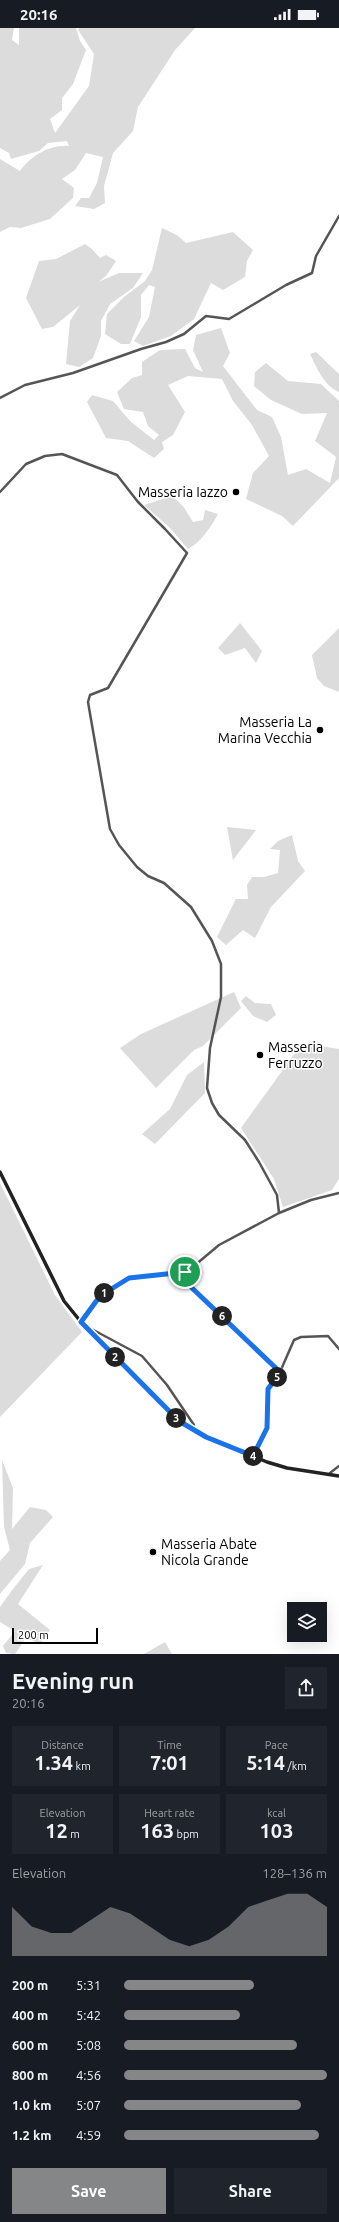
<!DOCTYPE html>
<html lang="en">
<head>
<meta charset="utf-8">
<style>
	:root { --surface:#171b24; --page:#20242c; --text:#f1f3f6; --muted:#9ea1a6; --accent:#858687 }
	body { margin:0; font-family:Ubuntu,sans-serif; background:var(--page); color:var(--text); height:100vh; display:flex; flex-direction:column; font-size:15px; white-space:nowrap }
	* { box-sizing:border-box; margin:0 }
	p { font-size:13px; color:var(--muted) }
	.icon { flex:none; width:22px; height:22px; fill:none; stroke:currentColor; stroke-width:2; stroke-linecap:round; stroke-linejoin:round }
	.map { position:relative; height:1626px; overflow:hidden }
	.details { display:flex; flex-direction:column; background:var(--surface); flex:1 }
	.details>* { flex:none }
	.controls { position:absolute; left:287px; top:1574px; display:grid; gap:8px }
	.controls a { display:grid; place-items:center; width:40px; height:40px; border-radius:0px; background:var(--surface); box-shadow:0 4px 16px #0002; font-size:20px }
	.scale { position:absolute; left:12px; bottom:10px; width:86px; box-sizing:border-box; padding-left:4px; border:2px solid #000; border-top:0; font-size:11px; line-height:14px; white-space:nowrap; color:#000; -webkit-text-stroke:3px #fff; paint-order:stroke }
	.pin { position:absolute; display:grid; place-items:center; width:34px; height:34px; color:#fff; margin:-17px; border:2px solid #fff; border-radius:50%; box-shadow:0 1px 4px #0007 }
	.km { position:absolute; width:20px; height:20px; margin:-10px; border-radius:50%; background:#222; color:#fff; font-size:11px; line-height:20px; text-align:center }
	.round { display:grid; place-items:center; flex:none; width:42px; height:42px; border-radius:0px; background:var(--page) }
	.headline { display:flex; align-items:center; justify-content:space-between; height:68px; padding:0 12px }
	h1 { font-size:22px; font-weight:600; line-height:30px }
	.stats { display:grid; grid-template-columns:repeat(3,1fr); gap:6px; height:68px; padding:4px 12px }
	.stats div { display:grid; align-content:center; border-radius:0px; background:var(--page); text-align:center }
	.stats b { font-size:20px; font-weight:600 }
	.stats small { font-size:11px; font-weight:400 }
	.stats p { font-size:11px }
	.chart { height:112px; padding:8px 12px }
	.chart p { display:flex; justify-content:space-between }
	.chart svg { width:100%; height:72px; margin-top:4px; fill:var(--accent); opacity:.7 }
	.action { display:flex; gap:8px; margin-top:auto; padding:8px 12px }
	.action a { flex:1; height:46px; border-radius:0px; background:var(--accent); color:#fff; font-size:16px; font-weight:600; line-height:46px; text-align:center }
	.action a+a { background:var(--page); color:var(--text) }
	ul { padding:0 12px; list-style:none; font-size:13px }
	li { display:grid; grid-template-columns:64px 48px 1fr; align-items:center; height:30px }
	li i { height:10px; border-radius:5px; background:var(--accent) }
	.status { display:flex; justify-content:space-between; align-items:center; height:28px; padding:0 20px; background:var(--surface); direction:ltr }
	.status svg { height:11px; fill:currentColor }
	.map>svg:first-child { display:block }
	.green { fill:#dcdcdc }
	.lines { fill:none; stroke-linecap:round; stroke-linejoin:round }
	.street { stroke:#555; stroke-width:2.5 }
	.secondary { stroke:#222; stroke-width:3.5 }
	.route-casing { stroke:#fff; stroke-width:8 }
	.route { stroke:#1a73e8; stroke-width:5 }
	.poi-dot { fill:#000; stroke:#fff; stroke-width:1.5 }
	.labels { text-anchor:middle; stroke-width:3; stroke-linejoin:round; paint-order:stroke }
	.poi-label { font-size:14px; fill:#000; stroke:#fff; text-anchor:end }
</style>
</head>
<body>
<div class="status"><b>20:16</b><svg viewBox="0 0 49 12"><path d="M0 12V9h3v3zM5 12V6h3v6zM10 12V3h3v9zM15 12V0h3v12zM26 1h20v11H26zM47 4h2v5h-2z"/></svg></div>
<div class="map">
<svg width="339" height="1626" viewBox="0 0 339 1626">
	<rect width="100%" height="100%" fill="#fff"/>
	<g class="green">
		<path d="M0,0H14L12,12L19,17V0H76L80,13L86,22L73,56L62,70V82L50,91L55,105L89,58L94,26L78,2L79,0H195L175,22L138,79L133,103L113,125L104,158L105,175L94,181L75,178L81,170H89L97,155L103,129L86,125L75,142L62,151L74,160L73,170L50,191L21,200L10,199L0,204V131L20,143C30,128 51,116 69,118L67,113L48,115L39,123L11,131L9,125L0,120Z"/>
		<polygon points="162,200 177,207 186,215 233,204 253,222 247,233 245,249 223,262 211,255 194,291 171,308 143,318 134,313 149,289 155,259 149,257 141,267 141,289 130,316 121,316 105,306 107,286 124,269 145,253 152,242"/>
		<polygon points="85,216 92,221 100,230 106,227 116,233 106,248 98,254 119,245 143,245 133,260 110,276 101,293 101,308 93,330 79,339 66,336 70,293 80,277 53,299 42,301 26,270 39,233 56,231"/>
		<polygon points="221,300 230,325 223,338 257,382 272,389 281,409 288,447 306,441 330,455 336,429 315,413 327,385 302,386 271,372 254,358 255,344 266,335 288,353 321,356 339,373 339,450 293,498 282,488 246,471 253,445 269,428 252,397 233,373 222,351 188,348 168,357 185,384 173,407 162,414 164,421 154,430 128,413 106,410 87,374 92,367 113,373 131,394 154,412 159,407 148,398 143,384 124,381 117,364 132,350 142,347 142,334 160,322 185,321 195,340 203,344 193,322 196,307"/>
		<path d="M316,324L339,346V364C324,358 317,340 310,326Z"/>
		<path d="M172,468L183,478L193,494L203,492L205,482L218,486C211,499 201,514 188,521L169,499L144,477Z"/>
		<polygon points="240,595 262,623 256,635 245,620 225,627 218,620"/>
		<polygon points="339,600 339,664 324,658 317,650 312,627"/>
		<polygon points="227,799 256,802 233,832"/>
		<polygon points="292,807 298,833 305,843 271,879 255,910 243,902 226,917 217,909 236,871 248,871 247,857 252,849 264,849 278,845 280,822 270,821 278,813"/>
		<polygon points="234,964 241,980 203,1018 194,1022 156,1060 120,1020 141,1006"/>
		<polygon points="246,968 255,975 271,976 276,987 267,994 253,988 241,973"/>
		<polygon points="302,1015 339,1021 339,1151 332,1162 283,1179 274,1151 241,1100"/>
		<polygon points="204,1034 205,1065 155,1116 142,1106 170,1081 187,1047"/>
		<polygon points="0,1155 55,1267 82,1304 0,1389"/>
		<polygon points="2,1432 13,1460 12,1501 30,1479 46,1482 53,1489 30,1515 25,1536 0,1566 0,1533 10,1522 4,1499"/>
		<polygon points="43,1537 18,1576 50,1602 40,1616 26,1610 15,1626 6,1625 3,1618 15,1603 0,1594 0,1579 13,1561 29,1541"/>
		<polygon points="165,1614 172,1626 144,1626"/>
	</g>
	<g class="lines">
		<g class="street">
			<polyline points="0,370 25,357 73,345 141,321 166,314 184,306 206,288 229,291 286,257 312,245 316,228 339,188"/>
			<polyline points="0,464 26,436 45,428 62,426 117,447 138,474 165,501 187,525 108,660 90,667 88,674 110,801 119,817 137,839 148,848 164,855 191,879 212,913 221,936 221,969 210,1020 207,1060 212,1075 219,1087 245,1112 259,1134 277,1167 279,1185"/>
			<polyline points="185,1244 186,1252 192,1260 280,1344"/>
			<polyline points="81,1294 100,1268 129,1250 188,1243 219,1217 279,1185 311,1172 339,1165"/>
			<polyline points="86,1298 142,1328 167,1357 194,1397"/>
			<polyline points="253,1428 267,1400 268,1361 280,1344 294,1312 301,1309 328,1308 339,1321"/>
			<polyline points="330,1445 339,1438"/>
		</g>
		<polyline class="secondary" points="0,1144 64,1273 81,1294 171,1386 206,1409 267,1434 287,1440 339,1448"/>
	</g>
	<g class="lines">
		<g class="route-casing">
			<polygon id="route" points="185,1244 186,1252 192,1260 280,1344 268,1361 267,1400 253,1428 206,1409 179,1393 81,1294 100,1268 129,1250"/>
		</g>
		<use href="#route" class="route"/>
	</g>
	<g class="poi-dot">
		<circle cx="236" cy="464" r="4"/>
		<circle cx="320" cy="702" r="4"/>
		<circle cx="260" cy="1027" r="4"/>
		<circle cx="153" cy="1524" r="4"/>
	</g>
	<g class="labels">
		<g class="poi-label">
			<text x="228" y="469">Masseria Iazzo</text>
			<text x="312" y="699">Masseria La<tspan x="312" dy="16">Marina Vecchia</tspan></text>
			<text x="268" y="1024" text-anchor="start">Masseria<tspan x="268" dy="16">Ferruzzo</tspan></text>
			<text x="161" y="1521" text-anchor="start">Masseria Abate<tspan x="161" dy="16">Nicola Grande</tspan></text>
		</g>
	</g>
</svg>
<div class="controls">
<a><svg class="icon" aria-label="layers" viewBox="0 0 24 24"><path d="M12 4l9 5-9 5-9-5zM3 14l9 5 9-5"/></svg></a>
</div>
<div class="scale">200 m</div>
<div class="pin" style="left:185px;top:1244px;background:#1e9e55"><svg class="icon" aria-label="arrive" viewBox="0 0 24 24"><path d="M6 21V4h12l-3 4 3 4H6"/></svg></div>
<b class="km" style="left:104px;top:1265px">1</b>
<b class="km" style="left:115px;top:1329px">2</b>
<b class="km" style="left:176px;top:1390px">3</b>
<b class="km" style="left:253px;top:1428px">4</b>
<b class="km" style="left:277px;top:1349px">5</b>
<b class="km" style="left:222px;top:1288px">6</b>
</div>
<section class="details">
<div class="headline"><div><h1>Evening run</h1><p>20:16</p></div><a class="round"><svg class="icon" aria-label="share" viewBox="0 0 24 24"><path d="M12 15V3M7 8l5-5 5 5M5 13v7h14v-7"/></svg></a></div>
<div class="stats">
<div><p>Distance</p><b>1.34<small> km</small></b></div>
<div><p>Time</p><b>7:01</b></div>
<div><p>Pace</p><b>5:14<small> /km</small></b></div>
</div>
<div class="stats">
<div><p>Elevation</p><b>12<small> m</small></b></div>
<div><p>Heart rate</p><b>163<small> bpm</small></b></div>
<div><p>kcal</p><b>103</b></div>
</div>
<div class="chart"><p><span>Elevation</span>128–136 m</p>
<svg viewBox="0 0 160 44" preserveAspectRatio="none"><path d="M0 44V14L10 26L20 30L30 30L40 22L50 14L60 18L70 26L80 34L90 38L100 34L110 26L120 14L130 10L140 6L150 6L160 14V44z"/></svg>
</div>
<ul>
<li><b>200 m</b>5:31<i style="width:64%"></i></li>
<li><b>400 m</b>5:42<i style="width:57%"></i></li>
<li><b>600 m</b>5:08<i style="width:85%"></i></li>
<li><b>800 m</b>4:56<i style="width:100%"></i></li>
<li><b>1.0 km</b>5:07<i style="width:87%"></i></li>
<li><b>1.2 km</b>4:59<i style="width:96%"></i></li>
</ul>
<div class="action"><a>Save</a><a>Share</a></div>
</section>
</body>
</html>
